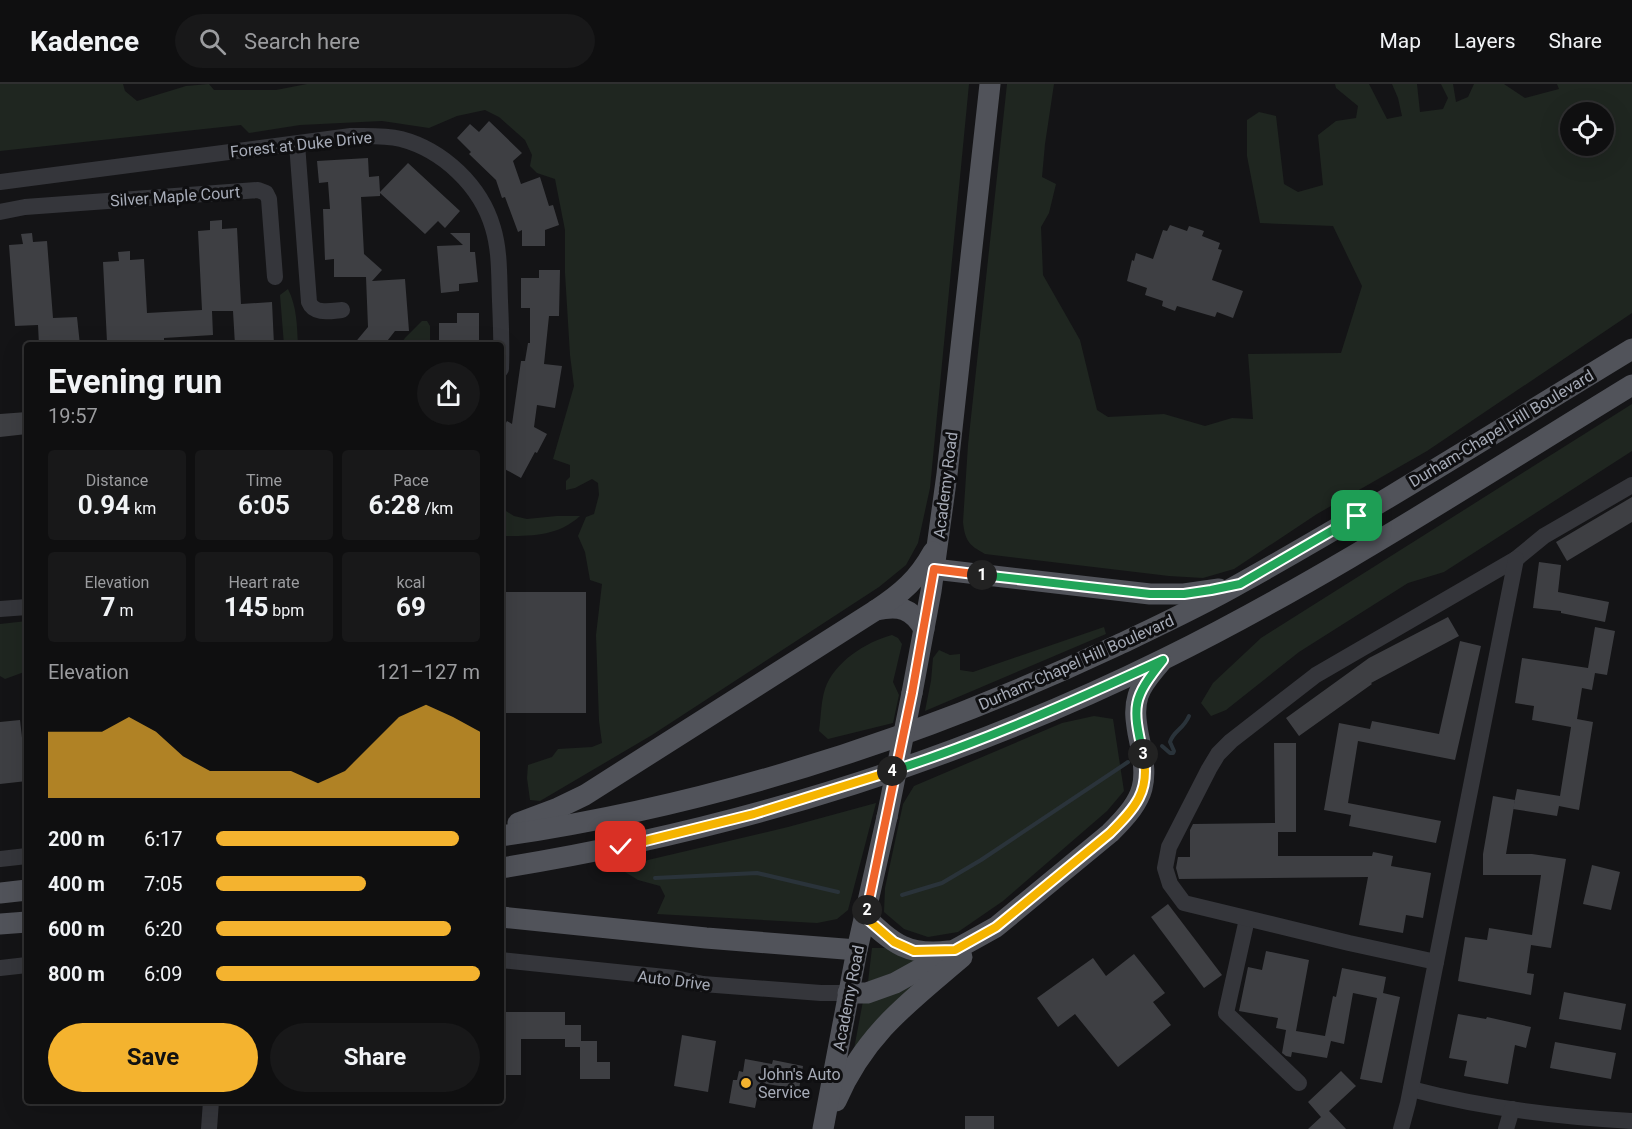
<!DOCTYPE html>
<html lang="en">
<head>
<meta charset="utf-8">
<style>
	:root { --surface:#0f0f10; --page:#181819; --text:#f1f3f6; --muted:#9b9c9f; --line:#2f2f30; --accent:#f4b32f }
	body { margin:0; font-family:Roboto,sans-serif; background:var(--page); color:var(--text); height:100vh; display:flex; flex-direction:column; font-size:22px; white-space:nowrap }
	* { box-sizing:border-box; margin:0 }
	p { font-size:20px; color:var(--muted) }
	.icon { flex:none; width:33px; height:33px; fill:none; stroke:currentColor; stroke-width:2; stroke-linecap:round; stroke-linejoin:round }
	.map { position:relative; flex:1; overflow:hidden }
	.panel { position:absolute; left:24px; top:258px; width:480px; height:762px; display:flex; flex-direction:column; background:var(--surface); border-radius:6px; box-shadow:0 6px 24px #0002,0 0 0 2px var(--line) }
	.panel>* { flex:none }
	.controls { position:absolute; left:1560px; top:18px; display:grid; gap:12px }
	.controls a { display:grid; place-items:center; width:54px; height:54px; border-radius:50%; background:var(--surface); box-shadow:0 6px 24px #0002,0 0 0 2px var(--line); font-size:30px }
	.pin { position:absolute; display:grid; place-items:center; width:51px; height:51px; color:#fff; margin:-26px; border-radius:12px; box-shadow:0 3px 9px #0006 }
	.km { position:absolute; width:30px; height:30px; margin:-15px; border-radius:50%; background:#222; color:#fff; font-size:16px; line-height:30px; text-align:center }
	.round { display:grid; place-items:center; flex:none; width:63px; height:63px; border-radius:32px; background:var(--page) }
	.headline { display:flex; align-items:center; justify-content:space-between; height:102px; padding:0 24px }
	h1 { font-size:33px; font-weight:700; line-height:45px }
	.stats { display:grid; grid-template-columns:repeat(3,1fr); gap:9px; height:102px; padding:6px 24px }
	.stats div { display:grid; align-content:center; border-radius:6px; background:var(--page); text-align:center }
	.stats b { font-size:26px; font-weight:700 }
	.stats small { font-size:16px; font-weight:400 }
	.stats p { font-size:16px }
	.chart { height:168px; padding:12px 24px }
	.chart p { display:flex; justify-content:space-between }
	.chart svg { width:100%; height:108px; margin-top:6px; fill:var(--accent); opacity:.7 }
	.button { display:flex; gap:12px; margin-top:auto; padding:12px 24px }
	.button a { flex:1; height:69px; border-radius:36px; background:var(--accent); color:#111; font-size:24px; font-weight:700; line-height:69px; text-align:center }
	.button a+a { background:var(--page); color:var(--text) }
	ul { padding:0 24px; list-style:none; font-size:20px }
	li { display:grid; grid-template-columns:96px 72px 1fr; align-items:center; height:45px }
	li i { height:15px; border-radius:8px; background:var(--accent) }
	header { display:flex; align-items:center; gap:36px; box-sizing:border-box; height:84px; padding:0 30px; background:var(--surface); border-bottom:2px solid var(--line) }
	header strong { font-size:28px }
	nav { display:flex; gap:33px; margin-inline-start:auto; font-size:21px }
	.search { width:420px; height:54px; background:var(--page); display:flex; align-items:center; gap:15px; box-sizing:border-box; padding:0 21px; border-radius:33px; color:var(--muted); font-size:22px }
	.map>svg:first-child { display:block }
	.green { fill:#1f2620; fill-rule:evenodd }
	.lines { fill:none; stroke-linecap:round; stroke-linejoin:round }
	.stream { stroke:#2a333a; stroke-width:4 }
	.building { fill:#3e3f43 }
	.minor { stroke:#35363b; stroke-width:16 }
	.major { stroke:#51535a; stroke-width:21 }
	.major-bridge { stroke:#51535a; stroke-width:21 }
	.split-1-casing { stroke:#fff; stroke-width:12 }
	.split-2-casing { stroke:#fff; stroke-width:12 }
	.split-3-casing { stroke:#fff; stroke-width:12 }
	.split-4-casing { stroke:#fff; stroke-width:12 }
	.split-5-casing { stroke:#fff; stroke-width:12 }
	.split-1 { stroke:#22a559; stroke-width:8 }
	.split-2 { stroke:#f0652b; stroke-width:8 }
	.split-3 { stroke:#f5b400; stroke-width:8 }
	.split-4 { stroke:#22a559; stroke-width:8 }
	.split-5 { stroke:#f5b400; stroke-width:8 }
	.poi-dot { fill:#f4b32f; stroke:#0f0f11; stroke-width:2 }
	.labels { text-anchor:middle; stroke-width:6; stroke-linejoin:round; paint-order:stroke }
	.street-label { font-size:16px; fill:#a6abb7; stroke:#0f0f11 }
	.poi-label { font-size:16px; fill:#a6abb7; stroke:#0f0f11; text-anchor:start }
</style>
</head>
<body>
<header>
<strong>Kadence</strong>
<div class="search"><svg class="icon" aria-label="search" viewBox="0 0 24 24"><circle cx="10" cy="10" r="6"/><path d="M15 15l6 6"/></svg>Search here</div>
<nav><a>Map</a><a>Layers</a><a>Share</a></nav>
</header>
<div class="map">
<svg width="1632" height="1045" viewBox="0 0 1632 1045">
	<rect width="100%" height="100%" fill="#141416"/>
	<g class="green">
		<polygon points="0,0 123,0 125,7 137,17 186,2 209,0 214,6 276,6 307,0 969,0 930,404 918,459 906,481 879,503 652,651 540,717 530,716 527,694 528,681 552,673 558,665 592,663 602,659 599,637 596,551 602,500 590,496 585,468 578,452 586,433 594,430 599,411 598,399 592,395 575,404 566,406 566,397 570,393 570,381 553,375 574,302 570,271 565,189 565,146 555,95 537,89 530,82 532,71 525,56 499,33 485,26 457,32 429,44 382,37 300,41 249,49 241,41 0,67"/>
		<path d="M1007,0H1054L1045,60L1042,93L1056,100L1049,129L1041,143L1043,191L1080,256L1097,326L1108,333L1164,330L1205,342L1232,334L1253,335L1248,270L1341,269L1362,202L1333,142L1260,139L1247,72V36L1259,28L1276,32L1284,100L1298,108L1323,101L1318,51L1336,37L1356,34L1358,22L1336,4L1335,0H1369L1387,35L1402,32L1398,14L1392,0H1417L1420,28L1443,25L1448,14L1441,0H1453L1456,18L1468,13L1474,0H1504L1525,14L1559,5L1557,0H1632V229L1427,367L1317,430L1234,485L1203,494L1169,492L985,470C969,461 965,457 963,438L968,361ZM1570,28H1604V62H1570Z"/>
		<path d="M288,205C297,223 297,242 298,261H284L280,211Z"/>
		<polygon points="422,237 427,237 430,242 430,261 400,261 405,254"/>
		<polygon points="1632,320 1632,367 1444,488 1408,499 1299,568 1226,626 1211,632 1201,619 1213,599 1261,554"/>
		<path d="M501,424L514,432L527,435L557,432H580C557,453 530,452 501,452Z"/>
		<polygon points="27,537 27,587 5,595 0,592 0,540"/>
		<polygon points="1104,543 1106,550 925,627 931,597 933,574 939,566 950,571 960,570 960,586 973,588"/>
		<path d="M892,551L898,554L902,560L893,598L899,611L893,639L828,655L819,647C821,633 821,617 825,605C834,578 866,558 892,551Z"/>
		<polygon points="1094,632 1113,635 1124,707 1107,727 1003,817 958,848 928,853 904,845 884,828 885,804 903,720 914,702 1062,639"/>
		<polygon points="876,719 848,826 837,835 817,839 657,830 665,812 660,802 638,796 625,788 627,784 648,776 788,743"/>
		<polygon points="872,864 894,864 929,875 868,898"/>
		<polygon points="943,879 854,965 863,917"/>
	</g>
	<g class="lines">
		<g class="stream">
			<path d="M1162,662L1170,669H1173L1174,667L1170,658C1174,646 1183,646 1189,632"/>
			<polyline points="655,794 757,789 838,808"/>
			<polyline points="902,811 942,799 981,776 1128,678"/>
		</g>
	</g>
	<g class="building">
		<polygon points="489,37 522,69 513,77 521,100 540,93 549,122 553,121 559,141 545,146 545,162 522,162 522,146 518,148 505,113 502,114 496,96 469,70 471,68 457,54 470,40 479,48"/>
		<polygon points="368,74 369,93 379,92 380,108 408,79 460,127 445,144 438,137 425,150 380,109 380,112 361,113 364,170 382,186 372,197 405,195 409,247 395,247 384,261 353,261 368,243 366,193 334,193 334,175 325,176 323,125 330,125 328,98 319,99 317,77"/>
		<polygon points="222,136 222,145 237,144 241,220 272,218 274,261 235,261 233,227 212,227 213,251 164,254 164,261 151,261 151,256 107,258 103,178 119,177 118,168 130,167 130,176 144,175 147,229 202,226 198,147 210,146 210,137"/>
		<polygon points="1170,141 1187,147 1189,142 1204,147 1202,152 1220,159 1218,165 1222,166 1212,196 1243,207 1233,234 1217,228 1215,233 1177,222 1175,227 1162,222 1163,217 1145,211 1147,204 1127,197 1132,176 1134,177 1136,169 1153,175 1163,146 1167,147"/>
		<polygon points="32,149 33,158 47,157 53,234 77,233 80,261 39,261 38,241 15,242 9,161 23,160 21,150"/>
		<polygon points="450,149 470,149 470,168 475,168 478,198 459,200 459,207 441,209 437,162 463,161"/>
		<polygon points="539,186 560,186 559,232 549,232 544,280 562,282 555,324 537,321 534,343 547,350 537,369 535,368 521,394 501,383 501,348 507,337 512,340 521,277 525,277 528,259 530,259 530,224 521,224 521,194 539,194"/>
		<polygon points="457,229 479,229 479,261 449,261 449,258 439,258 439,239 457,239"/>
		<polygon points="27,328 27,350 0,353 0,330"/>
		<polygon points="1632,413 1632,438 1567,477 1556,458"/>
		<polygon points="1539,478 1561,481 1558,508 1609,518 1605,538 1561,529 1561,527 1533,524"/>
		<polygon points="502,508 586,508 586,629 503,629"/>
		<polygon points="1448,533 1459,552 1371,599 1372,600 1299,652 1286,634 1369,574"/>
		<polygon points="1595,543 1615,547 1607,591 1595,589 1592,606 1582,604 1577,635 1593,638 1579,726 1559,722 1557,732 1513,725 1517,705 1560,712 1571,643 1532,636 1534,622 1515,619 1522,574 1588,584"/>
		<polygon points="1460,557 1481,562 1455,676 1358,657 1348,719 1441,737 1436,759 1349,742 1351,731 1324,726 1339,639 1370,645 1372,637 1439,650"/>
		<polygon points="20,636 27,697 0,700 0,638"/>
		<polygon points="1274,659 1296,659 1296,748 1278,748 1278,772 1372,772 1373,768 1393,772 1391,782 1431,789 1423,834 1406,831 1403,849 1359,841 1368,793 1179,795 1176,784 1178,773 1190,773 1190,746 1193,740 1275,739"/>
		<polygon points="1493,712 1515,716 1506,770 1532,770 1566,775 1551,864 1531,861 1527,889 1534,890 1531,911 1458,897 1465,853 1487,856 1489,844 1532,851 1541,791 1483,791 1483,770"/>
		<polygon points="1592,781 1620,788 1611,826 1583,820"/>
		<polygon points="1168,820 1222,891 1204,904 1151,833"/>
		<polygon points="1266,867 1309,876 1296,947 1325,952 1333,912 1336,913 1342,884 1386,893 1383,909 1400,913 1382,999 1360,995 1377,914 1353,909 1344,960 1331,957 1327,974 1292,968 1291,973 1286,972 1282,969 1286,946 1276,944 1278,934 1239,927 1248,883 1262,886"/>
		<polygon points="1134,870 1165,909 1153,918 1171,941 1118,983 1075,930 1058,943 1037,914 1093,874 1106,892"/>
		<polygon points="1564,908 1626,920 1621,946 1559,935"/>
		<polygon points="501,928 565,928 565,941 581,941 581,957 597,957 597,978 610,978 610,995 580,995 580,963 565,963 565,955 521,955 521,991 501,991"/>
		<polygon points="1458,930 1486,935 1487,933 1531,943 1526,964 1515,961 1508,1000 1464,992 1467,977 1449,974"/>
		<polygon points="682,951 716,957 708,1008 674,1002"/>
		<polygon points="1555,958 1616,969 1611,995 1550,984"/>
		<polygon points="745,975 772,980 773,976 803,982 799,1005 760,999 755,1024 729,1019 733,996 737,996 739,987 743,988"/>
		<polygon points="1341,987 1356,1002 1329,1027 1346,1045 1308,1045 1321,1033 1308,1018"/>
		<rect x="965" y="1032" width="29" height="13"/>
	</g>
	<g class="lines">
		<g class="minor">
			<path d="M297,60L309,218C314,231 331,227 342,226"/>
			<path d="M0,98L351,52C368,52 384,51 401,55C443,66 481,102 493,144C500,167 499,192 500,217C501,240 502,262 501,285"/>
			<polyline points="0,128 25,123 258,106 266,109 269,115 275,193"/>
			<polyline points="0,525 27,523"/>
			<polyline points="0,775 27,772"/>
			<polyline points="1247,835 1226,929 1299,999"/>
			<polyline points="501,876 675,894 703,900 821,909 848,909"/>
			<polyline points="1436,878 1349,859 1184,819 1170,800 1165,784 1169,763 1209,685 1218,670 1231,657 1316,591 1516,475 1544,452 1632,401"/>
			<polyline points="0,884 27,881"/>
			<path d="M1411,1005C1483,1024 1558,1033 1632,1037"/>
			<polyline points="209,1045 211,1017"/>
			<polyline points="1401,1045 1408,1019 1516,475"/>
			<polyline points="1506,1045 1512,1025"/>
		</g>
		<g class="major">
			<polyline points="934,485 1150,510 1184,510 1219,505"/>
			<path d="M876,526C899,521 912,524 924,545"/>
			<polyline points="912,609 931,507 947,390 990,0"/>
			<path d="M518,739L558,724L585,711L876,526C902,509 918,495 933,468"/>
			<path d="M501,752C715,721 923,653 1118,561C1160,541 1201,522 1241,499C1374,425 1502,344 1632,265"/>
			<path d="M501,784C731,747 955,678 1164,575C1326,495 1478,395 1632,301"/>
			<polyline points="0,809 27,806"/>
			<polyline points="501,833 706,854 857,866"/>
			<path d="M865,833C894,860 907,872 949,867"/>
			<polyline points="0,840 27,838"/>
			<path d="M848,909H867L895,899L996,843L1110,749C1147,712 1149,700 1138,649C1136,637 1134,625 1138,612C1142,599 1153,588 1161,578"/>
			<path d="M836,1017C865,950 908,919 962,873"/>
			<polyline points="823,1045 857,866 887,733"/>
		</g>
		<polyline class="major-bridge" points="887,733 912,609"/>
	</g>
	<g class="lines">
		<g class="split-1-casing">
			<polyline id="split-1" points="982,491 1150,510 1184,510 1211,506 1240,500 1357,432"/>
		</g>
		<g class="split-2-casing">
			<polyline id="split-2" points="867,826 912,609 934,485 982,491"/>
		</g>
		<g class="split-3-casing">
			<path id="split-3" d="M867,826L865,833L894,858L914,867L955,866L996,843L1110,749C1135,724 1151,707 1143,670"/>
		</g>
		<g class="split-4-casing">
			<path id="split-4" d="M892,687C985,657 1074,617 1163,576C1132,615 1132,621 1143,670"/>
		</g>
		<g class="split-5-casing">
			<polyline id="split-5" points="621,763 754,730 892,687"/>
		</g>
		<use href="#split-1" class="split-1"/>
		<use href="#split-2" class="split-2"/>
		<use href="#split-3" class="split-3"/>
		<use href="#split-4" class="split-4"/>
		<use href="#split-5" class="split-5"/>
	</g>
	<circle class="poi-dot" cx="746" cy="999" r="6"/>
	<g class="labels">
		<g class="street-label">
			<text transform="translate(301 60) rotate(-6)" y="6">Forest at Duke Drive</text>
			<text transform="translate(175 112) rotate(-4)" y="6">Silver Maple Court</text>
			<text transform="translate(1501 344) rotate(-31)" y="6">Durham-Chapel Hill Boulevard</text>
			<text transform="translate(945 401) rotate(-83)" y="6">Academy Road</text>
			<text transform="translate(1076 578) rotate(-24)" y="6">Durham-Chapel Hill Boulevard</text>
			<text transform="translate(674 896) rotate(7)" y="6">Auto Drive</text>
			<text transform="translate(848 914) rotate(-79)" y="6">Academy Road</text>
		</g>
		<g class="poi-label">
			<text x="758" y="996">John's Auto<tspan x="758" dy="18">Service</tspan></text>
		</g>
	</g>
</svg>
<div class="controls">
<a><svg class="icon" aria-label="locate" viewBox="0 0 24 24"><circle cx="12" cy="12" r="6"/><path d="M12 2v4M12 18v4M2 12h4M18 12h4"/></svg></a>
</div>
<div class="pin" style="left:1357px;top:432px;background:#1e9e55"><svg class="icon" aria-label="arrive" viewBox="0 0 24 24"><path d="M6 21V4h12l-3 4 3 4H6"/></svg></div>
<div class="pin" style="left:621px;top:763px;background:#d93025"><svg class="icon" aria-label="check" viewBox="0 0 24 24"><path d="M5 12l5 5 9-10"/></svg></div>
<b class="km" style="left:982px;top:491px">1</b>
<b class="km" style="left:867px;top:826px">2</b>
<b class="km" style="left:1143px;top:670px">3</b>
<b class="km" style="left:892px;top:687px">4</b>
<section class="panel">
<div class="headline"><div><h1>Evening run</h1><p>19:57</p></div><a class="round"><svg class="icon" aria-label="share" viewBox="0 0 24 24"><path d="M12 15V3M7 8l5-5 5 5M5 13v7h14v-7"/></svg></a></div>
<div class="stats">
<div><p>Distance</p><b>0.94<small> km</small></b></div>
<div><p>Time</p><b>6:05</b></div>
<div><p>Pace</p><b>6:28<small> /km</small></b></div>
</div>
<div class="stats">
<div><p>Elevation</p><b>7<small> m</small></b></div>
<div><p>Heart rate</p><b>145<small> bpm</small></b></div>
<div><p>kcal</p><b>69</b></div>
</div>
<div class="chart"><p><span>Elevation</span>121–127 m</p>
<svg viewBox="0 0 160 44" preserveAspectRatio="none"><path d="M0 44V17L10 17L20 17L30 11L40 17L50 27L60 33L70 33L80 33L90 33L100 38L110 33L120 22L130 11L140 6L150 11L160 17V44z"/></svg>
</div>
<ul>
<li><b>200 m</b>6:17<i style="width:92%"></i></li>
<li><b>400 m</b>7:05<i style="width:57%"></i></li>
<li><b>600 m</b>6:20<i style="width:89%"></i></li>
<li><b>800 m</b>6:09<i style="width:100%"></i></li>
</ul>
<div class="button"><a>Save</a><a>Share</a></div>
</section>
</div>
</body>
</html>
